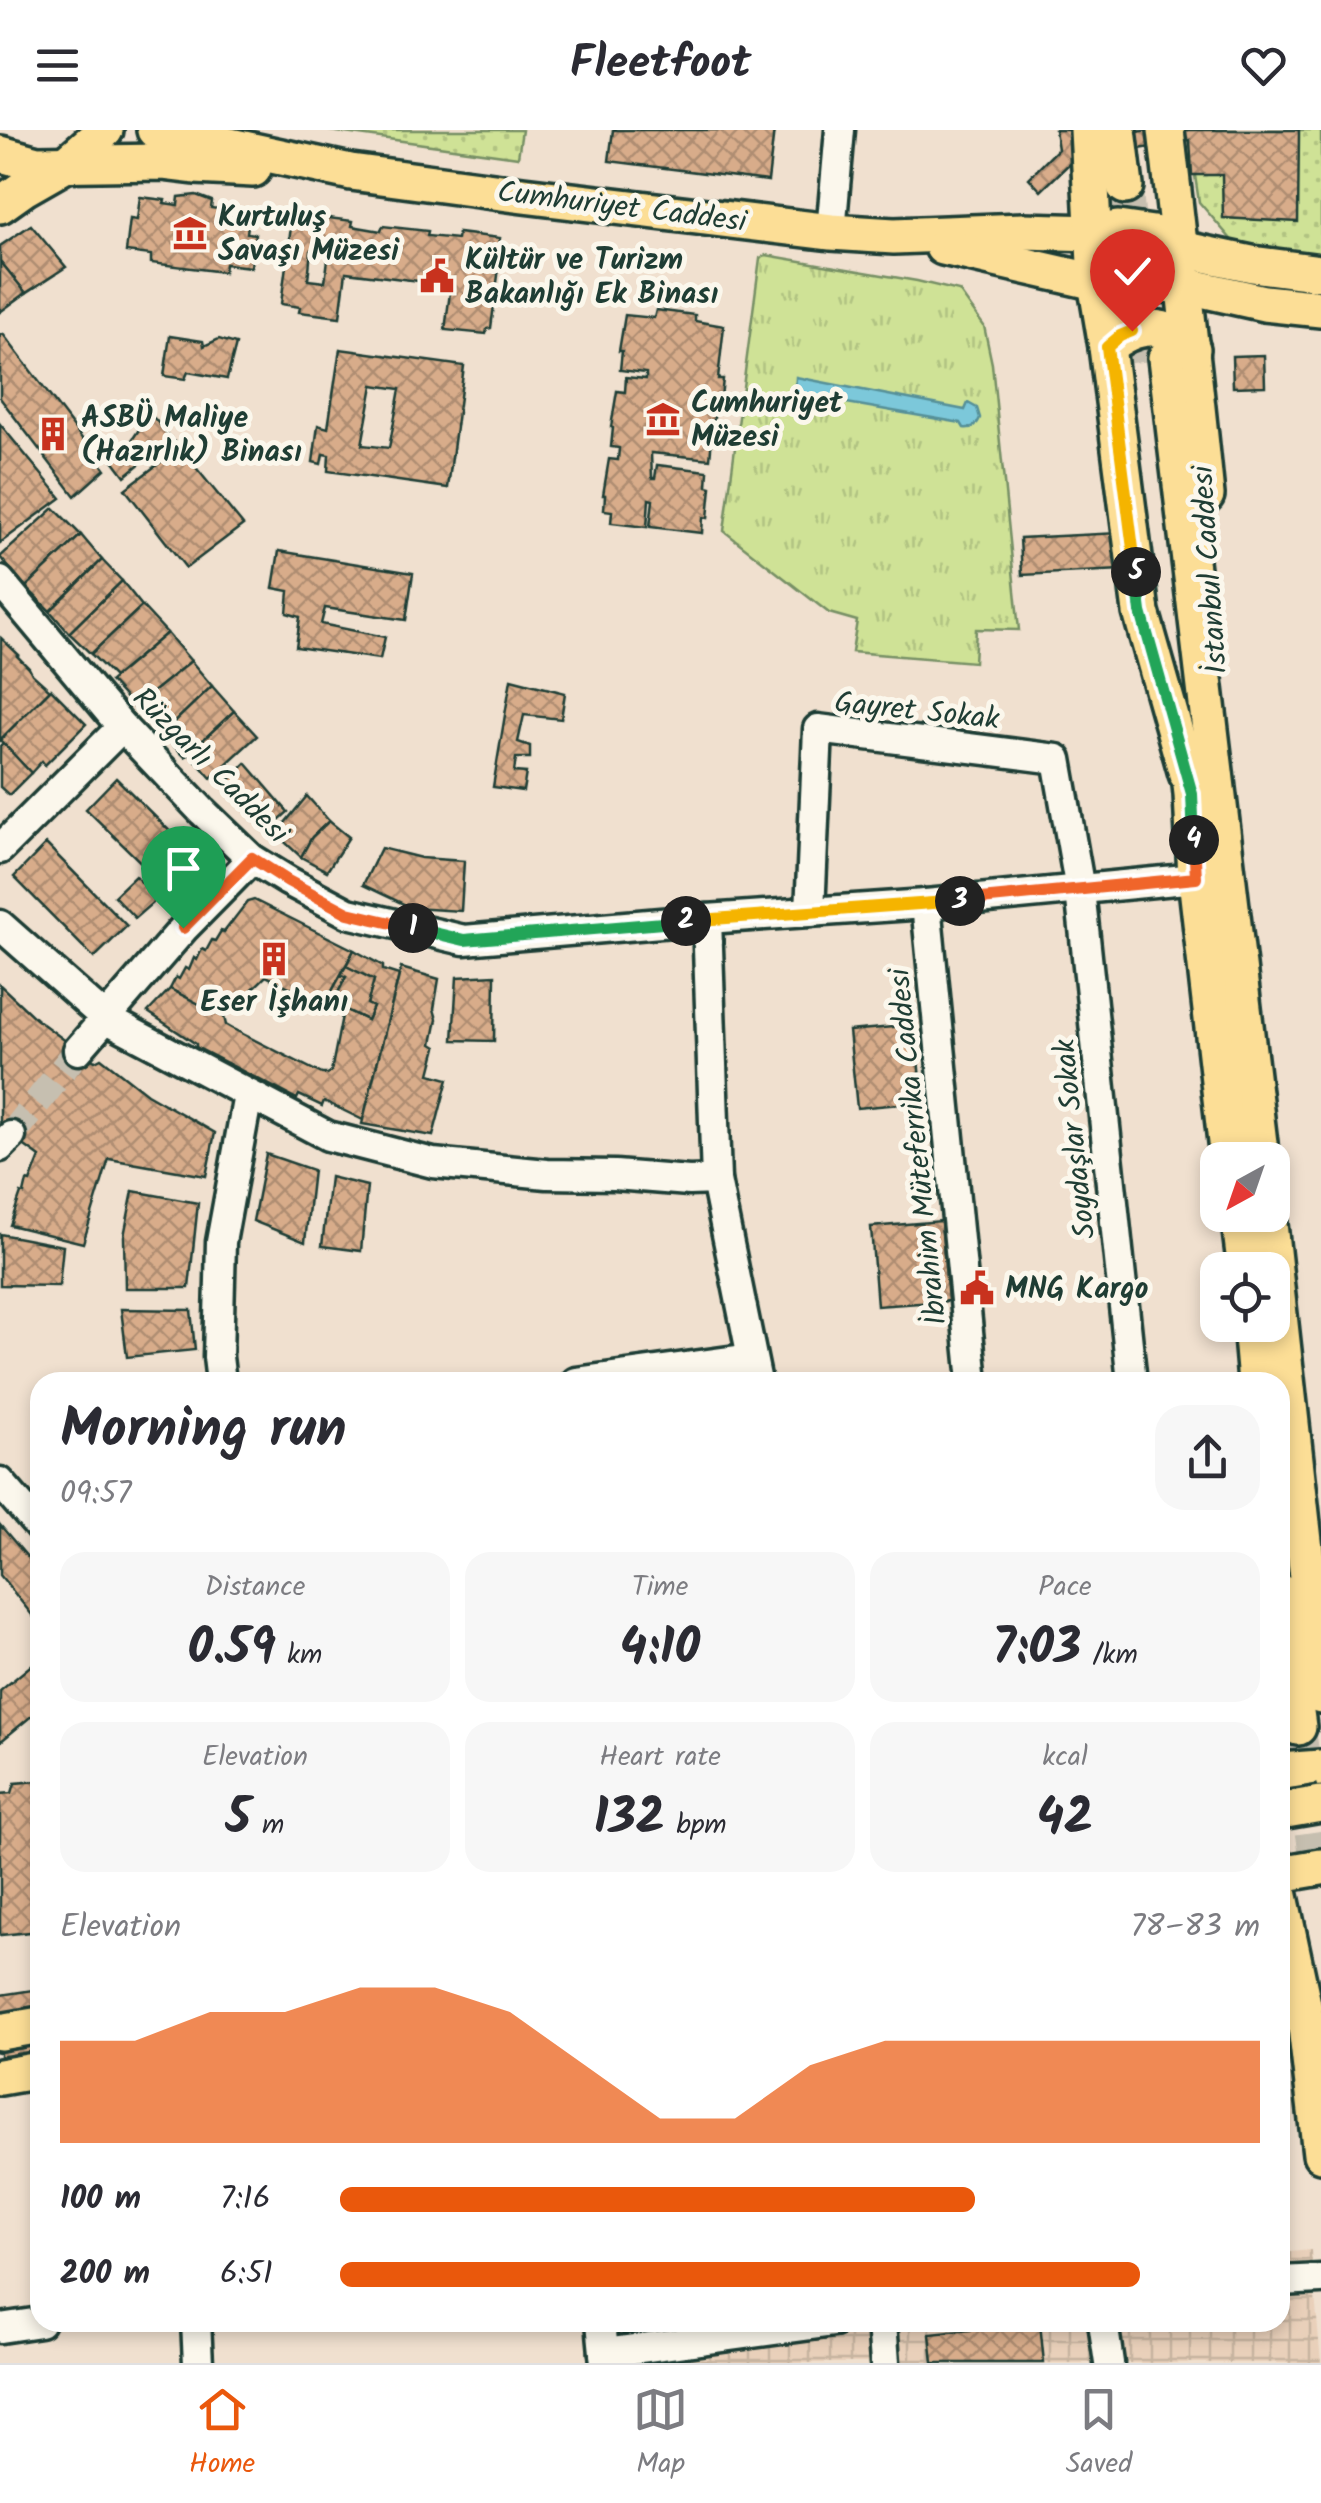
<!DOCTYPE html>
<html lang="en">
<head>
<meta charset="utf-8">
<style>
	:root { --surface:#fff; --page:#f7f7f7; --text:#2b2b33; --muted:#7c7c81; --line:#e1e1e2; --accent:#ea580c }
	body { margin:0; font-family:Kalam,sans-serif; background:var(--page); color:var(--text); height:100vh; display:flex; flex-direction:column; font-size:38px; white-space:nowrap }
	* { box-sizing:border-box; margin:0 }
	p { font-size:32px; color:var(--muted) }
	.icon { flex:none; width:55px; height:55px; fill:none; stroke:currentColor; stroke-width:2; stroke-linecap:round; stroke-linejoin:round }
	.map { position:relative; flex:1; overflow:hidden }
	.drawer { position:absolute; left:30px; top:1242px; width:1260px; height:960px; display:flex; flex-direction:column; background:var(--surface); border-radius:30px; box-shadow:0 5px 15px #0003 }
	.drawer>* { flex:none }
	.needle { width:65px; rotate:220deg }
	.buttons { position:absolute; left:1200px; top:1012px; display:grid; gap:20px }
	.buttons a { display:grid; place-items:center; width:90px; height:90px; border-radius:20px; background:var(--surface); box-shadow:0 5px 15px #0003; font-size:50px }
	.pin { position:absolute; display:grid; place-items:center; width:85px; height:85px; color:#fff; margin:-102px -42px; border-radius:50% 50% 50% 0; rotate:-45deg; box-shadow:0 0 10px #0007 }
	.pin .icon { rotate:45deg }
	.km { position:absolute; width:50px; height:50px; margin:-25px; border-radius:50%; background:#222; color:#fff; font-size:28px; line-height:50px; text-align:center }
	.round { display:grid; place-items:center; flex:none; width:105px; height:105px; border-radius:30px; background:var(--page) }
	.overview { display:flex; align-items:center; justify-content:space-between; height:170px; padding:0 30px }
	h1 { font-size:55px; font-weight:800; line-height:75px }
	.metrics { display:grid; grid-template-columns:repeat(3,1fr); gap:15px; height:170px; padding:10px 30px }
	.metrics div { display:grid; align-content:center; border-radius:25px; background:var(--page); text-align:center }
	.metrics b { font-size:50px; font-weight:800 }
	.metrics small { font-size:28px; font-weight:400 }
	.metrics p { font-size:28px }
	.chart { height:280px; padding:20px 30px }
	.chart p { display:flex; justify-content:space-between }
	.chart svg { width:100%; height:180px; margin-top:10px; fill:var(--accent); opacity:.7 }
	ul { padding:0 30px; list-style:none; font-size:32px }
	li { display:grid; grid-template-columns:160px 120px 1fr; align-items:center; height:75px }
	li i { height:25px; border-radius:12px; background:var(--accent) }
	header { display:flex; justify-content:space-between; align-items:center; height:130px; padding:0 30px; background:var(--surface); font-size:45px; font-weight:800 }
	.menu { display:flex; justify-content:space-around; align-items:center; height:140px; border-top:2px solid var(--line); background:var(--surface); font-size:28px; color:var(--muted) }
	.menu a { display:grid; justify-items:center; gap:5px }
	.menu .current { color:var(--accent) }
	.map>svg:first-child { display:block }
	.industrial { fill:url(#industrial-grid) }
	.grass { fill:url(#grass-tufts); stroke:#779065; stroke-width:2.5 }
	.park { fill:url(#park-dots); stroke:#779065; stroke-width:2.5 }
	.water { fill:#7bc8da; stroke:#569098; stroke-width:2.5 }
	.building { fill:url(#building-cross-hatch); stroke:#1f3d34; stroke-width:2.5; fill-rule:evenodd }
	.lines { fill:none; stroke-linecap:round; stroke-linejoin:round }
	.minor-tunnel { stroke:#c6bfb0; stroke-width:28; stroke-dasharray:28 14; stroke-linecap:butt }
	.major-tunnel { stroke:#c6bfb0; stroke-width:35; stroke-dasharray:35 18; stroke-linecap:butt }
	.minor-casing { stroke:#1f3d34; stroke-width:35 }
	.major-casing { stroke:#1f3d34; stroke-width:42 }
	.minor { stroke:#fbf7ec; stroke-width:28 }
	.major { stroke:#fcde96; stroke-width:35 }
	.major-bridge-casing { stroke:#1f3d34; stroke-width:42; stroke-linecap:butt }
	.major-bridge { stroke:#fcde96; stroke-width:35 }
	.split-1-casing { stroke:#fff; stroke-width:20 }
	.split-2-casing { stroke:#fff; stroke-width:20 }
	.split-3-casing { stroke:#fff; stroke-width:20 }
	.split-4-casing { stroke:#fff; stroke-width:20 }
	.split-5-casing { stroke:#fff; stroke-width:20 }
	.split-6-casing { stroke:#fff; stroke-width:20 }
	.split-1 { stroke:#f0652b; stroke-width:12 }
	.split-2 { stroke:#22a559; stroke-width:12 }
	.split-3 { stroke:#f5b400; stroke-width:12 }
	.split-4 { stroke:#f0652b; stroke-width:12 }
	.split-5 { stroke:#22a559; stroke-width:12 }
	.split-6 { stroke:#f5b400; stroke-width:12 }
	.labels { text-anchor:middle; stroke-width:10; stroke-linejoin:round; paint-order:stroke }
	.street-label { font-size:30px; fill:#1f3d34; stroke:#fbf7ec }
	.poi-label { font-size:30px; font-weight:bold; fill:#1f3d34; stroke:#fbf7ec; text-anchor:start }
</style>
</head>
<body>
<header><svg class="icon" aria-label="menu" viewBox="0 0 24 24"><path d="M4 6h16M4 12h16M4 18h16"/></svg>Fleetfoot<svg class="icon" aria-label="heart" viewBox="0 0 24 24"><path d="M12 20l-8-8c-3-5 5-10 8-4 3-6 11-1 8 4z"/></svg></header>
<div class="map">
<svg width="1321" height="2233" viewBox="0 0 1321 2233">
	<defs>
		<pattern id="industrial-grid" width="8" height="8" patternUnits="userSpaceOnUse" patternTransform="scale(2.5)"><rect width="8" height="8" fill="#e9d0ba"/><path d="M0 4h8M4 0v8" fill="none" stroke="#c7b4a0"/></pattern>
		<pattern id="grass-tufts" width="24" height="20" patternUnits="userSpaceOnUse" patternTransform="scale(2.5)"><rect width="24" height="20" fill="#cfe296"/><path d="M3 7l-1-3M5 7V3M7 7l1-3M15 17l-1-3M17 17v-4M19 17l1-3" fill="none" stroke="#b1c382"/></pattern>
		<pattern id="park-dots" width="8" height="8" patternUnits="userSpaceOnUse" patternTransform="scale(2.5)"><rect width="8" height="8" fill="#cfe296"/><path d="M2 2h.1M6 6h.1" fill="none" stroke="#b1c382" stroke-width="1.8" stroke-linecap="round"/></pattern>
		<pattern id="building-cross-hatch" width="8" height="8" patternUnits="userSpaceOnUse" patternTransform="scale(2.5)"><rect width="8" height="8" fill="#d8ac8a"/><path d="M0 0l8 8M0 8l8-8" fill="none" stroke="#af8d72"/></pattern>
	</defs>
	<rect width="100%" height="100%" fill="#f0e0cf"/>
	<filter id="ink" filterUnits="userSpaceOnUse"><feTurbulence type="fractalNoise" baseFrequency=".01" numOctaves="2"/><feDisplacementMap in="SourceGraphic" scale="20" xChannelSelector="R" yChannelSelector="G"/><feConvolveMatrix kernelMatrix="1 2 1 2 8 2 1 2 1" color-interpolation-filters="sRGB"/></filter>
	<g filter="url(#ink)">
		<polygon class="industrial" points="1311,2120 1321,2233 622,2233 619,2201 689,2192 1280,2192 1280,2123"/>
		<polygon class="grass" points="766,125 917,151 959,161 984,196 992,234 1019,500 976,499 974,532 852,522 857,491 829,483 724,401 760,128"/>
		<g class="park">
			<polygon points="323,0 522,0 518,27"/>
			<polygon points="1188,0 1321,0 1321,126 1237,116 1199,72"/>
		</g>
		<path class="water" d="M796,247L965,280L968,273L977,278L980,288C977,296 972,299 964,298L961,293L795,264Z"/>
		<g class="building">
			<polygon points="613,0 774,0 768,51 609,31"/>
			<polygon points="1055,0 1072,0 1074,12 1148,0 1299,0 1298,92 1223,88 1222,45 1192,45 1190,10 1072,31 1041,61 1029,48 1058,19"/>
			<polygon points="196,65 212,71 211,78 225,80 225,77 250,80 247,103 255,104 251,137 225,134 224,142 151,133 151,125 126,122 130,89 137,90 140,67 165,70 164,73 178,75 179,67"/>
			<path d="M312,86L353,91L352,96L381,101L383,96L428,101L427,106L457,109L458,103L500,108L499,114L502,115L491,198L487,199L486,204L445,200L451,155L346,142L340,187L299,182L300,177L281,174L292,89L311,92ZM311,120L329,122L325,152L308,150Z"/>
			<polygon points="31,95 66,137 26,163 0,131 0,116"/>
			<polygon points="0,131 26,163 0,182"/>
			<polygon points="656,180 695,185 695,191 724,196 718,249 723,249 720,277 715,276 710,329 651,323 652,348 655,348 657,335 708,341 707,356 711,357 708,388 703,387 702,403 650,397 653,370 649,369 647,397 611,393 612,381 604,380 605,365 603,365 609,329 618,330 619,318 611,317 613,298 611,297 617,261 625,262 626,247 646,249 646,243 620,240 622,221 619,221 625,185 654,188"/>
			<polygon points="3,204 105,339 75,366 0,268 0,205"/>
			<polygon points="170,206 203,211 204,216 219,209 236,214 227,249 188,242 185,249 164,246"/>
			<path d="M340,219L464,236L448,358L328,341L329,325L323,324L321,334L313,332L318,295L328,298ZM373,255L400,259L389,318L362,315Z"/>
			<polygon points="1264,225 1265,256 1233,257 1232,226"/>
			<polygon points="142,287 153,287 171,308 125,346 110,326 121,314 130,313 142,295"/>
			<polygon points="0,294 61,368 0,413"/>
			<polygon points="175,312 243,395 186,438 125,359 170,325 165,320"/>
			<polygon points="54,378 81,405 26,457 0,427"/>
			<polygon points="1119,403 1121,440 1022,445 1020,408"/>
			<polygon points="81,405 102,430 50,481 26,457"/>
			<polygon points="279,421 413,443 406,490 325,478 321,494 385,507 380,529 296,517 300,487 287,483 289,461 273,458"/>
			<polygon points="102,430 122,451 69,503 50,481"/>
			<polygon points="122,451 142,476 91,524 69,503"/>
			<polygon points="142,476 167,503 114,547 91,524"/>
			<polygon points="167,503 191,531 134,577 110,551"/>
			<polygon points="1,508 19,525 17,526 29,538 32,544 50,560 0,610"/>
			<polygon points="191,531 212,556 162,604 134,577"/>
			<polygon points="511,549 565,563 561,589 524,585 518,612 530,616 530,628 516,628 514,642 526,643 523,661 493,657"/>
			<polygon points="212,556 234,581 185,627 162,604"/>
			<polygon points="51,559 86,594 45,635 42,631 31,643 0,610"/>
			<polygon points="234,581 257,606 211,648 189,623"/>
			<polygon points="3,613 31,643 9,665 0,657 0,616"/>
			<polygon points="246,633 288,682 270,698 227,652"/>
			<polygon points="116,648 193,724 164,755 86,679"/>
			<polygon points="307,666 329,691 312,707 301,727 276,704"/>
			<polygon points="329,691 349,707 327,741 301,727 312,707"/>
			<polygon points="46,714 127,796 94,828 14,747"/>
			<polygon points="381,718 421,728 464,731 461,781 412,778 363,755"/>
			<polygon points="135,746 158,768 135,788 114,766"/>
			<polygon points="254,770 354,820 325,874 266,846 224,887 170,859 176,847 179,849 185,838 189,840 194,828 197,830 202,819 206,821 212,810 215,811 221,801 224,802 247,772"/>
			<polygon points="354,820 383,836 383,840 399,845 363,990 324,971 322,976 299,965 297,969 196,917 196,914 148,882 170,859 224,887 226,895 231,898 322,944 327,944 331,942 342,886 325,874 341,845 346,847 335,869 342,870 341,872 347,875 344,879 367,890 373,877 367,874 374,850 346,836"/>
			<polygon points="346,836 374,850 367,874 373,877 367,890 344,879 347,875 341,872 342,870 335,869 346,847 341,845"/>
			<polygon points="401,838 439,849 434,879 437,889 432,914 437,917 430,944 448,949 433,1006 362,994"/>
			<polygon points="495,845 494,911 453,910 457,847"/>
			<polygon points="0,855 36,889 78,920 95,931 101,928 147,964 215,1003 206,1046 109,1029 83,1113 10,1095 21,1063 24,1064 27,1051 30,1052 40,1027 0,998"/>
			<polygon points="915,895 922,972 857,978 849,901"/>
			<polygon points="266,1024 313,1040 305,1112 253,1091"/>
			<polygon points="330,1047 367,1056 361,1121 322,1116"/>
			<polygon points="133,1061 198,1073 189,1158 125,1158 124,1106"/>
			<polygon points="941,1091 948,1171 877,1176 871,1097"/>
			<polygon points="0,1104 63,1116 59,1156 0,1155"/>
			<polygon points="121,1179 191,1180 195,1220 127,1227"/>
			<polygon points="0,1395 40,1442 40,1495 0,1445"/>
			<polygon points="40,1528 40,1579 0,1612 0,1561"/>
			<polygon points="38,1643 40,1801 0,1805 0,1664 12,1663 15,1653 38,1651"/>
			<polygon points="40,1859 40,1943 0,1949 0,1865"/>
			<polygon points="1040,2193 1044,2233 933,2233 930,2204"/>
		</g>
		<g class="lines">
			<polyline class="minor-tunnel" points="11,1006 78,920"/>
			<g class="major-tunnel">
				<polyline points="1125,56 1142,232"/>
				<polyline points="1298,1597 1321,1756"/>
			</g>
			<g class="minor-casing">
				<g id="minor">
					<polyline points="831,102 840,0"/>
					<polyline points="0,451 122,597 203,682 252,729 288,751 348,783 464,810 707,789 926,774 1196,748"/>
					<polyline points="0,719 122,597"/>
					<polyline points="926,774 973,1252"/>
					<polyline points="810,782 818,599 1057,629 1080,760 1132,1252"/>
					<polyline points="707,789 716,1050 757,1252"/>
					<polyline points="0,795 105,888 328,1006 433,1033 547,1044 615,1045 689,1051 716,1050"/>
					<polyline points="78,920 183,799 252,729"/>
					<polyline points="0,1017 11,1006"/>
					<polyline points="221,1252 218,1227 221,1112 248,965"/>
					<polyline points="576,1252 751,1228"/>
					<polyline points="0,1352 40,1398"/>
					<polyline points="1280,2151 1321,2149"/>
					<polyline points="196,2192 198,2233"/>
					<polyline points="601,2192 605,2233"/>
					<polyline points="882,2192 885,2233"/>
					<polyline points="1103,2192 1109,2233"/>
					<polyline points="0,2198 40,2192"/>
					<polyline points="604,2223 834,2192"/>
				</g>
			</g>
			<g class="major-casing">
				<g id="major">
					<polyline points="155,0 351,42 523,65 831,102 894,106 1023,101 1095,103 1118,99 1160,105 1181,119 1252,134 1321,143"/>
					<polyline points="1088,0 1096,152 1107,217 1141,482 1187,644"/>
					<polyline points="1118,0 1125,56"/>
					<path d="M1166,0C1180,122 1194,243 1206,365"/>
					<polyline points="1,24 37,34 162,32 195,36 253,39"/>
					<polyline points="0,75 24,58 66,34 105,0"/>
					<polyline points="943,117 1096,152 1183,155 1264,173 1321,179"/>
					<path d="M1107,217C1135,193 1167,190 1192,219"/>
					<polyline points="1166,228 1261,1030"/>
					<polyline points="1187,618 1192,664 1196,748 1228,1030"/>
					<polyline points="1239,1085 1246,1140"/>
					<polyline points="1268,1085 1321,1565"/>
					<polyline points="1251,1195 1256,1252"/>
					<polyline points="1280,1462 1298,1597"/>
					<polyline points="1280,1641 1321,1638"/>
					<polyline points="1280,1744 1321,1737"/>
					<polyline points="1280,1766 1304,1879 1321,2024"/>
					<polyline points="0,1902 40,1895"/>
					<polyline points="0,1947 40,1940"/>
				</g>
			</g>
			<use href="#minor" class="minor"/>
			<use href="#major" class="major"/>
			<g class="major-bridge-casing">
				<polyline id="major-bridge" points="1280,1681 1321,1674"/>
			</g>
			<use href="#major-bridge" class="major-bridge"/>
		</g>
	</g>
	<g class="lines" filter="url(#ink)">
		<g class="split-1-casing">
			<polyline id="split-1" points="183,798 252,728 288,751 348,783 413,798"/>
		</g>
		<g class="split-2-casing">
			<polyline id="split-2" points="413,798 464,810 686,791"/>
		</g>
		<g class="split-3-casing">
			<polyline id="split-3" points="686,791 960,771"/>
		</g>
		<g class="split-4-casing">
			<polyline id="split-4" points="960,771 1196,748 1194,710"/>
		</g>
		<g class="split-5-casing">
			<polyline id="split-5" points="1136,442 1141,482 1192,664 1194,710"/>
		</g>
		<g class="split-6-casing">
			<polyline id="split-6" points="1132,201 1120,206 1107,217 1136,442"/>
		</g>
		<use href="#split-1" class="split-1"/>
		<use href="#split-2" class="split-2"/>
		<use href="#split-3" class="split-3"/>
		<use href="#split-4" class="split-4"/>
		<use href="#split-5" class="split-5"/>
		<use href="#split-6" class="split-6"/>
	</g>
	<defs>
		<g id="museum-bare" transform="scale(2.7)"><path d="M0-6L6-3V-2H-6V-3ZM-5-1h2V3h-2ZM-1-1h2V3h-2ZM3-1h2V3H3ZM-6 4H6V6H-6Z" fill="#c8321e" stroke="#fbf7ec" stroke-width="2.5" paint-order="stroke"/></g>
		<g id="civic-bare" transform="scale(2.7)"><path d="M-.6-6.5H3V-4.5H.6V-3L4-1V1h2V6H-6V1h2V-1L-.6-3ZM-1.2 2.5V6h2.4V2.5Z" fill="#c8321e" stroke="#fbf7ec" stroke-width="2.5" paint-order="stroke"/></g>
		<g id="building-bare" transform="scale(2.7)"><path d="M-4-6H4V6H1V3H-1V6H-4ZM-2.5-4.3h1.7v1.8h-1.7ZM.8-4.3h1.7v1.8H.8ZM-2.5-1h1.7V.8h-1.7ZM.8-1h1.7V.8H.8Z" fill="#c8321e" stroke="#fbf7ec" stroke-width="2.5" paint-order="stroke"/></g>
	</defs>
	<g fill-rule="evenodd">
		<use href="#museum-bare" x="190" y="103"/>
		<use href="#civic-bare" x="437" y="146"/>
		<use href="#museum-bare" x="663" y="289"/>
		<use href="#building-bare" x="53" y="304"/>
		<use href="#building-bare" x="274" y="829"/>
		<use href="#civic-bare" x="977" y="1158"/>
	</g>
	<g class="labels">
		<g class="street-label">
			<text transform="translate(622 76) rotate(7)" y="10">Cumhuriyet Caddesi</text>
			<text transform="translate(1209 440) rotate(-94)" y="10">İstanbul Caddesi</text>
			<text transform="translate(917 580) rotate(6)" y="10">Gayret Sokak</text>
			<text transform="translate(211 635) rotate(45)" y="10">Rüzgarlı Caddesi</text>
			<text transform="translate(1074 1009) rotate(-96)" y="10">Soydaşlar Sokak</text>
			<text transform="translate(917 1017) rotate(-96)" y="10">İbrahim Müteferrika Caddesi</text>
		</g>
		<g class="poi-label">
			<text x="218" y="96">Kurtuluş<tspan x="218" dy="34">Savaşı Müzesi</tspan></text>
			<text x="465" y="139">Kültür ve Turizm<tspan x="465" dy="34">Bakanlığı Ek Binası</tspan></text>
			<text x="691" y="282">Cumhuriyet<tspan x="691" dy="34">Müzesi</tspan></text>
			<text x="81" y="297">ASBÜ Maliye<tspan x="81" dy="34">(Hazırlık) Binası</tspan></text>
			<text x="274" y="881" text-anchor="middle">Eser İşhanı</text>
			<text x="1005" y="1168">MNG Kargo</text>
		</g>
	</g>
</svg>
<div class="buttons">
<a><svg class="needle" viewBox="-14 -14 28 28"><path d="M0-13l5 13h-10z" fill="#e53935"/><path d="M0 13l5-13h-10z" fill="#7c7c81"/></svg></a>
<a><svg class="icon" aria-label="locate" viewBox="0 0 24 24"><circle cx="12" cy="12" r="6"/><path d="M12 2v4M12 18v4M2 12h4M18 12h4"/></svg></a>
</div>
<div class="pin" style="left:183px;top:798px;background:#1e9e55"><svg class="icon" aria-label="arrive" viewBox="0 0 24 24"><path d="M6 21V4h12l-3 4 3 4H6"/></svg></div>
<div class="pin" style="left:1132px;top:201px;background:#d93025"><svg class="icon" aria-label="check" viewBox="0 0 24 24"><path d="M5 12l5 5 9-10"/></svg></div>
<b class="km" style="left:413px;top:798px">1</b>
<b class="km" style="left:686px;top:791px">2</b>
<b class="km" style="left:960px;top:771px">3</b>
<b class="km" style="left:1194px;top:710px">4</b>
<b class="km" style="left:1136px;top:442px">5</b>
<section class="drawer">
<div class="overview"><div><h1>Morning run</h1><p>09:57</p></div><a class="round"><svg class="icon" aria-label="share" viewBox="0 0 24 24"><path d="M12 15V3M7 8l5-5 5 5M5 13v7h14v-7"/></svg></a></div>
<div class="metrics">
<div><p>Distance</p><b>0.59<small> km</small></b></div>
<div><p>Time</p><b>4:10</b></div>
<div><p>Pace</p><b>7:03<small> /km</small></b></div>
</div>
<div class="metrics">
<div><p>Elevation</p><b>5<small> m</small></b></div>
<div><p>Heart rate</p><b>132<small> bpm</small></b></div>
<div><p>kcal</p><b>42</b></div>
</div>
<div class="chart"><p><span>Elevation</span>78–83 m</p>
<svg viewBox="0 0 160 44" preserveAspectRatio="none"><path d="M0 44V19L10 19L20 12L30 12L40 6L50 6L60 12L70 25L80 38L90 38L100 25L110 19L120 19L130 19L140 19L150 19L160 19V44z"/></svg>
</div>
<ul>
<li><b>100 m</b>7:16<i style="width:69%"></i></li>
<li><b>200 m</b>6:51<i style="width:87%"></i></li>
</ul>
</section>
</div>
<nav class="menu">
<a class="current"><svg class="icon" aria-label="home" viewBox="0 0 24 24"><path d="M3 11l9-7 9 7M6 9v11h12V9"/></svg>Home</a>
<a><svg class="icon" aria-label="map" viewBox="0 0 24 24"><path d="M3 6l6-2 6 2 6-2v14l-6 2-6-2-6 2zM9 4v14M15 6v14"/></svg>Map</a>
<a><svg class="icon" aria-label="saved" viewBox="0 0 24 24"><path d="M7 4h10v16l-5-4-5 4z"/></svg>Saved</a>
</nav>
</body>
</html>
